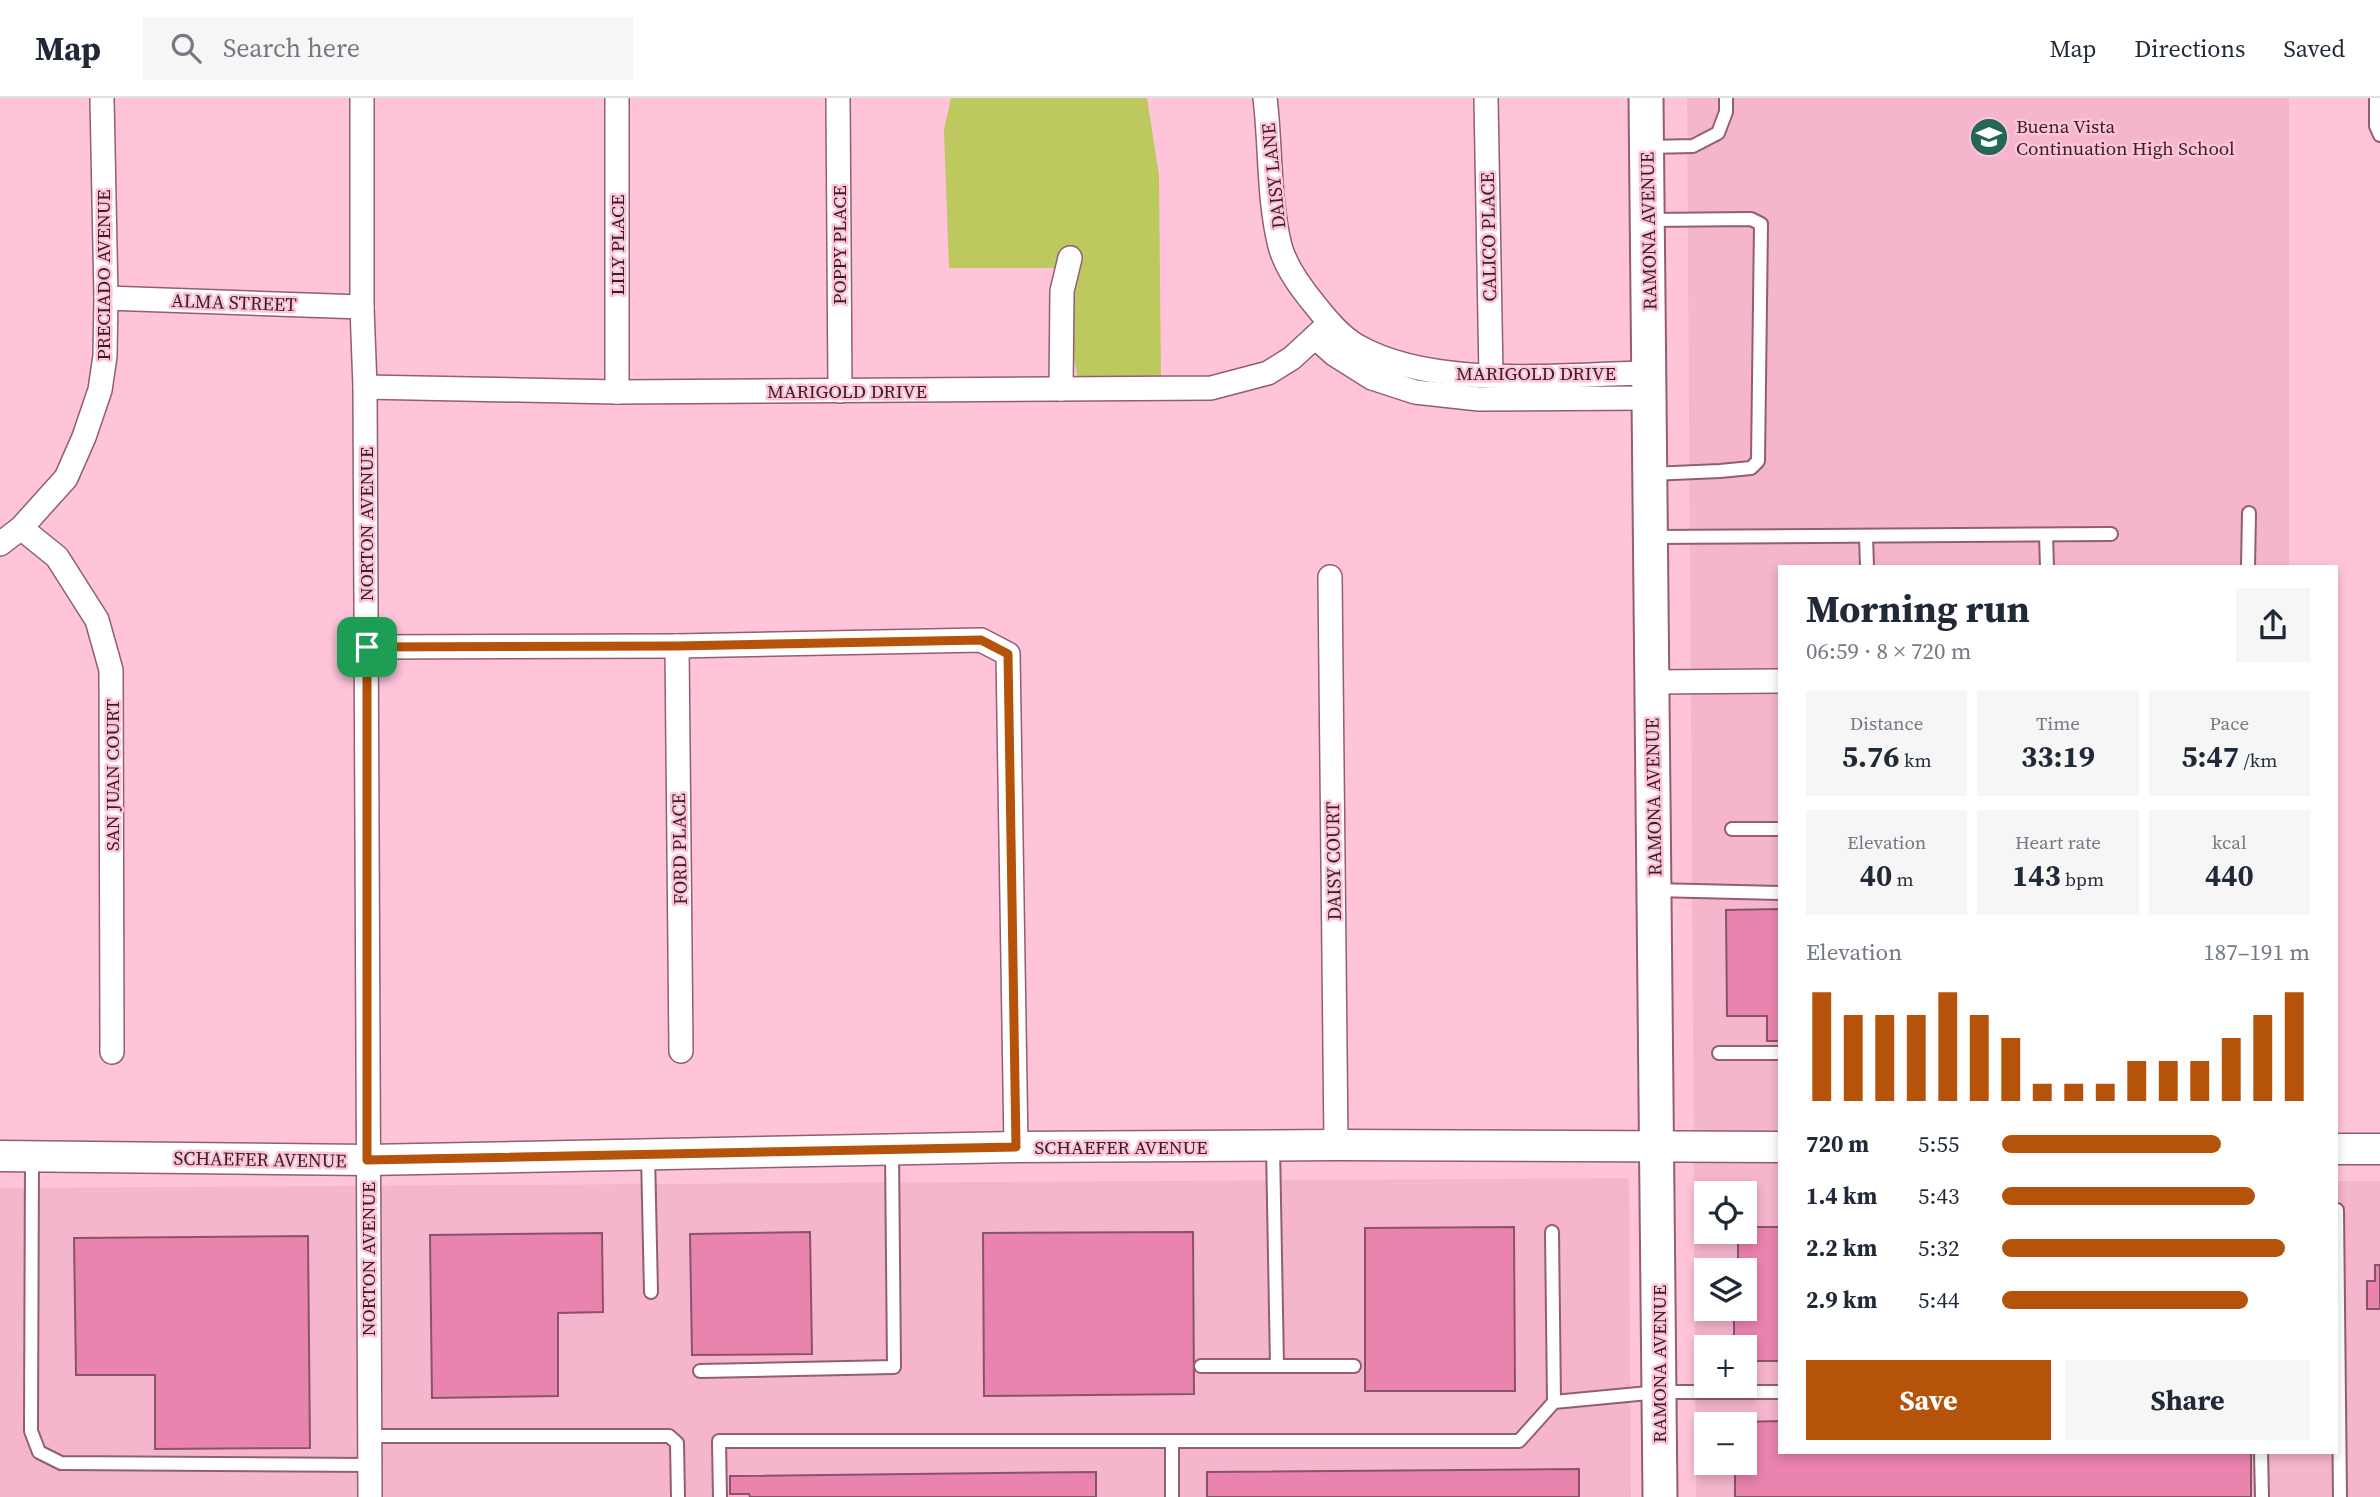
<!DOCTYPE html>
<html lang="en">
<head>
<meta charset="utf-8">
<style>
	:root { --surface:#fff; --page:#f6f6f7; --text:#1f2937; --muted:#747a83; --line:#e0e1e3; --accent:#b45309 }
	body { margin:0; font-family:"Source Serif 4",serif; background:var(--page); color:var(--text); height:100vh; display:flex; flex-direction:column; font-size:26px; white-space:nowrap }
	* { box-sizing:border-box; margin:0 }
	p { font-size:23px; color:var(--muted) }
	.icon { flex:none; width:38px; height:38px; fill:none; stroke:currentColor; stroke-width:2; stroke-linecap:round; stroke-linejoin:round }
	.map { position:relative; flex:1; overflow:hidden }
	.drawer { position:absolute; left:1778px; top:467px; width:560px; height:889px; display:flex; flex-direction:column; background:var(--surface); border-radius:0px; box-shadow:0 4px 10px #0003 }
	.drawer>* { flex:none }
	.buttons { position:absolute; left:1694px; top:1083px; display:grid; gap:14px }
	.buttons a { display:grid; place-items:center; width:63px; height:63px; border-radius:0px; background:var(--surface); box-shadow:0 4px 10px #0003; font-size:35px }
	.pin { position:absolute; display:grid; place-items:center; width:60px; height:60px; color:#fff; margin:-30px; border-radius:14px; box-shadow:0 4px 10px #0006 }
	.round { display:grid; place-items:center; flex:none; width:74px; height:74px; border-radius:0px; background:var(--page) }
	.summary { display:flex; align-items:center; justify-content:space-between; height:119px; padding:0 28px }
	h1 { font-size:38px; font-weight:700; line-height:52px }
	.stats { display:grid; grid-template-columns:repeat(3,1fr); gap:10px; height:119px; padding:7px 28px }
	.stats div { display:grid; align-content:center; border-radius:0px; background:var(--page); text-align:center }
	.stats b { font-size:30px; font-weight:700 }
	.stats small { font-size:19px; font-weight:400 }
	.stats p { font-size:19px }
	.chart { height:196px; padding:14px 28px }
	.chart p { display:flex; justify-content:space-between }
	.chart svg { width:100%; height:126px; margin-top:7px; stroke:var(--accent); stroke-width:6 }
	.primary-button { display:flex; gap:14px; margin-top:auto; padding:14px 28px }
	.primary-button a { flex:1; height:80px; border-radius:0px; background:var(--accent); color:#fff; font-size:28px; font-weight:700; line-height:80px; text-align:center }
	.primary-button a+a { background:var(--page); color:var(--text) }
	ul { padding:0 28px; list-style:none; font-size:23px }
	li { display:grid; grid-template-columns:112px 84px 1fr; align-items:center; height:52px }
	li i { height:18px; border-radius:9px; background:var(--accent) }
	header { display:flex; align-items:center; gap:42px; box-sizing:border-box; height:98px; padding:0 35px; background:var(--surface); border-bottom:2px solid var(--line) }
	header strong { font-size:33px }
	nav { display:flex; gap:38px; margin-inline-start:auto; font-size:24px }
	.search { width:490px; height:63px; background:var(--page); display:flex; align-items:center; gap:18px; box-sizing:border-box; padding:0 24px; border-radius:0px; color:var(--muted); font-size:26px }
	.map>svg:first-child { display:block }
	.built { fill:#f5b5cd; fill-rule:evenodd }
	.green { fill:#bdc85e }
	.building { fill:#eb83af; stroke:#875569; stroke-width:2 }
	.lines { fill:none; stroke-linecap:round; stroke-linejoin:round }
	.service-casing { stroke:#915e72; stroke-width:16 }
	.minor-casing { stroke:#915e72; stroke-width:26 }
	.tertiary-casing { stroke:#915e72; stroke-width:33 }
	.secondary-casing { stroke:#915e72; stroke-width:37 }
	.service { stroke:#fff; stroke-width:12 }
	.minor { stroke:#fff; stroke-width:23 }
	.tertiary { stroke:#fff; stroke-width:30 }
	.secondary { stroke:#fff; stroke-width:33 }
	.route-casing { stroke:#fff; stroke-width:14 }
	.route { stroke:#b45309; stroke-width:9 }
	.labels { text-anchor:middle; stroke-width:5; stroke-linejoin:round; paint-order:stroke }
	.poi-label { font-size:19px; fill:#351f28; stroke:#ffc4da; text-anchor:start }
	.street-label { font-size:19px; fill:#351f28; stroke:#ffc4da }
</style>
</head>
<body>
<header>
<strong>Map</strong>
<div class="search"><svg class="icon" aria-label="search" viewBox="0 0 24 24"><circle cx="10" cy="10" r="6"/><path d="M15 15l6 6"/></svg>Search here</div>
<nav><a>Map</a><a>Directions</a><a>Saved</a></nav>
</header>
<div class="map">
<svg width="2380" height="1399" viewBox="0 0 2380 1399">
	<rect width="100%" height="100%" fill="#ffc4da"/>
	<g class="built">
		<path d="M1687,0H2289V469H1780V1354H2336V1083H2380V1399H1696ZM1706,1096H1745V1134H1706ZM1706,1172H1745V1211H1706ZM1706,1250H1745V1288H1706ZM1706,1326H1745V1365H1706Z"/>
		<polygon points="1629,1080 1631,1399 0,1399 0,1090"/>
	</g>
	<polygon class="green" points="951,0 1147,0 1159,78 1161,281 1078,283 1059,170 949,170 944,32"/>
	<g class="building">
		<polygon points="1780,811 1780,943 1767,943 1767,918 1727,918 1726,812"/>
		<polygon points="1514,1129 1515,1293 1365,1293 1365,1130"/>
		<polygon points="1745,1129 1780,1129 1780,1263 1745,1263 1745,1250 1734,1250 1734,1213 1727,1211 1745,1211 1745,1172 1727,1172 1727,1162 1738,1162 1738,1134 1745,1134"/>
		<polygon points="810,1134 812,1256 692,1257 690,1136"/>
		<polygon points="1193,1134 1194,1296 984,1298 983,1135"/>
		<polygon points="602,1135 603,1214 558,1215 558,1298 432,1300 430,1137"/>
		<polygon points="308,1138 310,1350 155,1351 155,1277 76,1277 74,1140"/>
		<polygon points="2375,1167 2380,1167 2380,1211 2367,1211 2367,1183 2375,1183"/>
		<polygon points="1780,1323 1780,1354 2251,1354 2251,1399 1735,1399 1735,1372 1743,1372 1743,1365 1745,1365 1745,1326 1742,1326 1742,1324"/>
		<polygon points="1579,1371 1579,1399 1207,1399 1207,1374"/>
		<polygon points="1096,1374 1096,1399 750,1399 749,1396 730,1396 730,1378"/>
	</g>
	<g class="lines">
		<g class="service-casing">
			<g id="service">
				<polyline points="2376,0 2376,28 2380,37"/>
				<polyline points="1647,49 1693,48 1718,35 1726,14 1726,0"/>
				<polyline points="1649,122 1751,121 1761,126 1758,363 1751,370 1720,373 1650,376"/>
				<polyline points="2046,437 2047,469"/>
				<polyline points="1866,438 1867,469"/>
				<polyline points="1651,439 2111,436"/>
				<polyline points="2248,469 2249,415"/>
				<polyline points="1732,731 1780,731"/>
				<polyline points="1654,792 1780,795"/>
				<polyline points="1719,955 1780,955"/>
				<polyline points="1273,1048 1277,1268"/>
				<polyline points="648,1057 651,1194"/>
				<polyline points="32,1058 31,1333 39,1354 61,1365 370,1367"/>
				<polyline points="2337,1112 2340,1399"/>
				<polyline points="1552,1134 1554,1304"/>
				<polyline points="1201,1268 1354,1268"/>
				<polyline points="700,1273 894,1269 892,1052"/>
				<polyline points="370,1338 669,1338 677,1345 678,1399"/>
				<polyline points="2261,1354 2262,1399"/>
				<polyline points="720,1399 719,1343 1172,1343"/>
				<polyline points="1172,1399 1172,1343 1519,1343 1554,1304 1659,1294 1780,1294"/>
			</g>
		</g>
		<g class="minor-casing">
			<g id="minor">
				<polyline points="362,0 362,209 365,289 370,1399"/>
				<polyline points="617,0 617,294"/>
				<polyline points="838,0 840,293"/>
				<path d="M1265,0C1271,49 1268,100 1280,148C1286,170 1301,190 1315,207C1327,222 1340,238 1357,248C1434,292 1561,276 1649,275"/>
				<polyline points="1486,0 1491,278"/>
				<polyline points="106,200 362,209"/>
				<polyline points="1315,239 1334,256 1372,280 1415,294 1479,301 1649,300"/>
				<polyline points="365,289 617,294 1211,290 1268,275 1292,260 1330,225"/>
				<polyline points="1061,291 1062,193 1070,160"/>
				<polyline points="21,430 57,459 97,522 111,572 112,954"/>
				<polyline points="0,446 21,430 66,380 84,339 100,292 105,258 106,200 102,0"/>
				<polyline points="1330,479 1336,1047"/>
				<polyline points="677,548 681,953"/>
				<polyline points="367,549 677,548 981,542 1008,556 1016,1049"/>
				<polyline points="1651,584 1780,583"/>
			</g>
		</g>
		<g class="tertiary-casing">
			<g id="tertiary">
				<polyline points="2336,1051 2380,1051"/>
				<polyline points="0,1058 367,1062 1016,1049 1336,1047 1780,1049"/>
			</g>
		</g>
		<g class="secondary-casing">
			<polyline id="secondary" points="1646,0 1660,1399"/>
		</g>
		<use href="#service" class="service"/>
		<use href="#minor" class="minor"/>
		<use href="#tertiary" class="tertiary"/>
		<use href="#secondary" class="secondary"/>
	</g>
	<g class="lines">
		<g class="route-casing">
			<polygon id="route" points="981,542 1008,556 1016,1049 367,1062 367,549 677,548"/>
		</g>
		<use href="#route" class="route"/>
	</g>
	<defs>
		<g id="school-disc" transform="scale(2.0125)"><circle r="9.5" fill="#246756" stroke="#ffc4da"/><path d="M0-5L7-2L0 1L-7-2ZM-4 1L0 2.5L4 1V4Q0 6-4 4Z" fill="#fff"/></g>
	</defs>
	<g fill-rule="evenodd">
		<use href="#school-disc" x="1989" y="39"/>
	</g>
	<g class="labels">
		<g class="poi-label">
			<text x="2016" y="35">Buena Vista<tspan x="2016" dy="22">Continuation High School</tspan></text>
		</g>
		<g class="street-label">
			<text transform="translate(1273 78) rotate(-96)" y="7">DAISY LANE</text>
			<text transform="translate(1648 133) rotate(-91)" y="7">RAMONA AVENUE</text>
			<text transform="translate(1488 139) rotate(-91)" y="7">CALICO PLACE</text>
			<text transform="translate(617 147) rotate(-90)" y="7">LILY PLACE</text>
			<text transform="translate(839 147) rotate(-90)" y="7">POPPY PLACE</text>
			<text transform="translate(103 177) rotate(-90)" y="7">PRECIADO AVENUE</text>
			<text transform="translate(234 204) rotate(2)" y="7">ALMA STREET</text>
			<text x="1536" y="282">MARIGOLD DRIVE</text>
			<text x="847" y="300">MARIGOLD DRIVE</text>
			<text transform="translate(366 426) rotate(-90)" y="7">NORTON AVENUE</text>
			<text transform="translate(112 677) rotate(-90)" y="7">SAN JUAN COURT</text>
			<text transform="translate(1653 699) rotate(-91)" y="7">RAMONA AVENUE</text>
			<text transform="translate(679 751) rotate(-91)" y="7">FORD PLACE</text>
			<text transform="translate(1333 763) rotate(-91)" y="7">DAISY COURT</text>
			<text x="1121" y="1056">SCHAEFER AVENUE</text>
			<text transform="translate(260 1061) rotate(1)" y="7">SCHAEFER AVENUE</text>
			<text transform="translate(368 1161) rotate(-90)" y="7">NORTON AVENUE</text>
			<text transform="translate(1659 1266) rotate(-90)" y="7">RAMONA AVENUE</text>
		</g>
	</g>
</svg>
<div class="buttons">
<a><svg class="icon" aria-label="locate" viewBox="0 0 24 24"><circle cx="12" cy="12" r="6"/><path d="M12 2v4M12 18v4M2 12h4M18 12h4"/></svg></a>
<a><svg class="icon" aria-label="layers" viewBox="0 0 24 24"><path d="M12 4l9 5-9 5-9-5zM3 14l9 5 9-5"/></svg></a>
<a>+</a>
<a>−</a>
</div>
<div class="pin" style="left:367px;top:549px;background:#1e9e55"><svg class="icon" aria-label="arrive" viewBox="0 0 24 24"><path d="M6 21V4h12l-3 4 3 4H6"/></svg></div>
<section class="drawer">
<div class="summary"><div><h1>Morning run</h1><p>06:59 · 8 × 720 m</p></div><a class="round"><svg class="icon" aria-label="share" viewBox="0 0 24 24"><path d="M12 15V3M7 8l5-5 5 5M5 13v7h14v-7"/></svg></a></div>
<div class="stats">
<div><p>Distance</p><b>5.76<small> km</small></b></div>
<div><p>Time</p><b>33:19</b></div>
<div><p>Pace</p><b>5:47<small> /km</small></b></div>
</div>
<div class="stats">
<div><p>Elevation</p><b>40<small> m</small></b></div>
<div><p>Heart rate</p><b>143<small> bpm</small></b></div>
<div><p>kcal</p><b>440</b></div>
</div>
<div class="chart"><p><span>Elevation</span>187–191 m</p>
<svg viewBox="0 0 160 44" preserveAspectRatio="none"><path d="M5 44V6M15 44V14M25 44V14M35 44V14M45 44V6M55 44V14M65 44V22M75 44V38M85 44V38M95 44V38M105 44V30M115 44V30M125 44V30M135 44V22M145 44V14M155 44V6"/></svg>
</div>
<ul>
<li><b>720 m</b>5:55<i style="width:71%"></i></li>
<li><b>1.4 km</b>5:43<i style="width:82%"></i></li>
<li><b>2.2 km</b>5:32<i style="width:92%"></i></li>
<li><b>2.9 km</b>5:44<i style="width:80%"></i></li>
</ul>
<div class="primary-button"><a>Save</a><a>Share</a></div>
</section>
</div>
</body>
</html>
